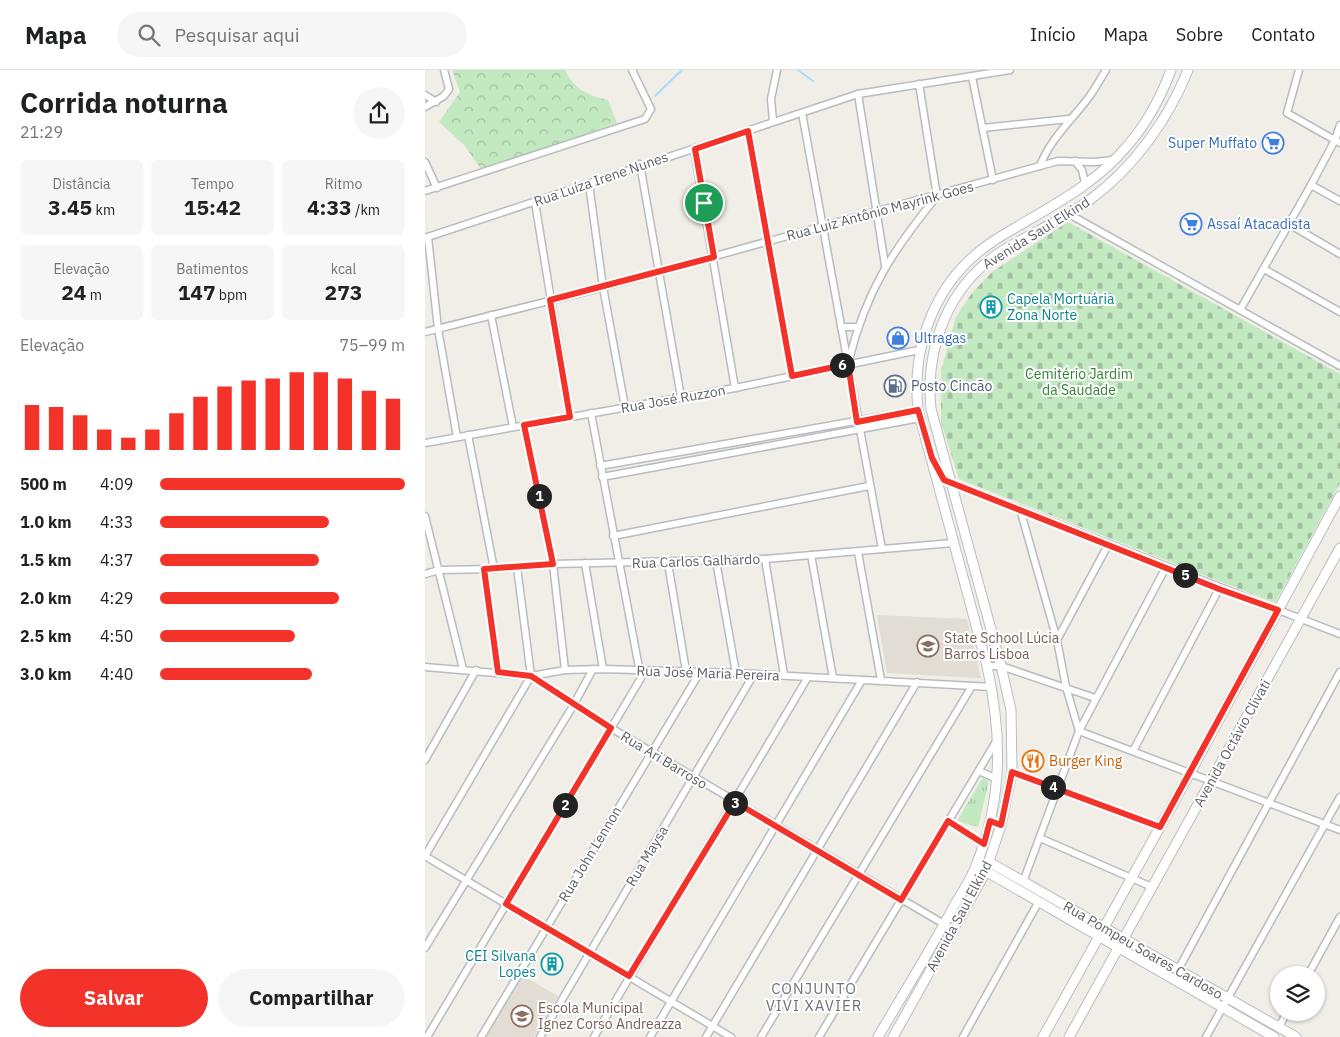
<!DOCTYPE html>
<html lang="pt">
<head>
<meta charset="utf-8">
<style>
	:root { --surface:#fff; --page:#f6f6f6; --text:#202124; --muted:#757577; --line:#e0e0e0; --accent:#f3322a }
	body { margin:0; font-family:"IBM Plex Sans",sans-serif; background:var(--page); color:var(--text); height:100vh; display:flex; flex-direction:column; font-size:19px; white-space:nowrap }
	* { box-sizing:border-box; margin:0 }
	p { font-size:16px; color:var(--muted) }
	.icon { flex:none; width:28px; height:28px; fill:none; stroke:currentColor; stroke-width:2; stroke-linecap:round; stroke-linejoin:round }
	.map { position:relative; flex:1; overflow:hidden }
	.sheet { display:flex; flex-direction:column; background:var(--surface); width:425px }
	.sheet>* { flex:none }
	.buttons { position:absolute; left:845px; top:896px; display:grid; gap:10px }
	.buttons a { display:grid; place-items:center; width:55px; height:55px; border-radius:50%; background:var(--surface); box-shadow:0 1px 4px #0004; font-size:25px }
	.pin { position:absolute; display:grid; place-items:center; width:42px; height:42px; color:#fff; margin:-21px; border:2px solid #fff; border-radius:50%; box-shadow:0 1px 5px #0007 }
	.km { position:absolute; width:25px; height:25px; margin:-12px; border-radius:50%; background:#222; color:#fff; font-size:14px; line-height:25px; text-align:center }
	.round { display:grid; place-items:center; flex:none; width:52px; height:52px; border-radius:26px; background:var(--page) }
	.summary { display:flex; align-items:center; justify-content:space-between; height:85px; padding:0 20px }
	h1 { font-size:28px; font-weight:700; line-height:38px }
	.stats { display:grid; grid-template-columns:repeat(3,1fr); gap:8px; height:85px; padding:5px 20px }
	.stats div { display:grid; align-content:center; border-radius:8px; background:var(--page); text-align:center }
	.stats b { font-size:21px; font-weight:700 }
	.stats small { font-size:14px; font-weight:400 }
	.stats p { font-size:14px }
	.chart { height:140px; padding:10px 20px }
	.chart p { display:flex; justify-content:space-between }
	.chart svg { width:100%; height:90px; margin-top:5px; stroke:var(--accent); stroke-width:6 }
	.button { display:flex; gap:10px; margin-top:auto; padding:10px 20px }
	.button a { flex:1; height:58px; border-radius:30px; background:var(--accent); color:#fff; font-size:20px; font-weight:700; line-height:58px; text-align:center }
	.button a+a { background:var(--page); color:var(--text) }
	ul { padding:0 20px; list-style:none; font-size:16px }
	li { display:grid; grid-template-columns:80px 60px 1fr; align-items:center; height:38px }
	li i { height:12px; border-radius:6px; background:var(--accent) }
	header { display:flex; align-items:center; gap:30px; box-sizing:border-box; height:70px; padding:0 25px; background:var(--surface); border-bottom:1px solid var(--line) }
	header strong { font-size:24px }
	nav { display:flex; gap:28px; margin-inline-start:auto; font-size:18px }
	.search { width:350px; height:45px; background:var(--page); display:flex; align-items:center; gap:12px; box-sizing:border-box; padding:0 18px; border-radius:28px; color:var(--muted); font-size:19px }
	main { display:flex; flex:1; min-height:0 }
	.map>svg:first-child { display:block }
	.education { fill:#e1ddd4 }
	.grass { fill:url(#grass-tufts) }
	.forest { fill:url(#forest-crowns) }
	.cemetery { fill:url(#cemetery-stones) }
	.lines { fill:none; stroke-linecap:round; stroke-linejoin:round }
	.stream { stroke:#a7dcff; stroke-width:2 }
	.street-casing { stroke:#b8bcc0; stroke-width:9 }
	.secondary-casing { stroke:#b9bdc2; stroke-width:11 }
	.street { stroke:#fff; stroke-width:6 }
	.secondary { stroke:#fff; stroke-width:9 }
	.route-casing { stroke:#fff; stroke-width:10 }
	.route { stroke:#f3322a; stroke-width:6 }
	.labels { text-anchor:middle; stroke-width:4; stroke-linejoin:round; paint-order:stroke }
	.shop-label { font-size:14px; fill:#366cbe; stroke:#fff; text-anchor:start }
	.street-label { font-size:14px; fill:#5d6267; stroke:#fff }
	.culture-label { font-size:14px; fill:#0d838f; stroke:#fff; text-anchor:start }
	.park-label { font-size:14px; fill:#308330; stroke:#fff }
	.service-label { font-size:14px; fill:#4e5e75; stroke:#fff; text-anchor:start }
	.education-label { font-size:14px; fill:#785e54; stroke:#fff; text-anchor:start }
	.food-label { font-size:14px; fill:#c56008; stroke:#fff; text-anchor:start }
	.neighbourhood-label { font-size:15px; letter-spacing:1px; fill:#6e7479; stroke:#fff }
</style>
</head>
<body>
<header>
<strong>Mapa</strong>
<div class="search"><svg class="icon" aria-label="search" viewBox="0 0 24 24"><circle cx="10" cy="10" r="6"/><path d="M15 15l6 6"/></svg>Pesquisar aqui</div>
<nav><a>Início</a><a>Mapa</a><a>Sobre</a><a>Contato</a></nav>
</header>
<main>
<section class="sheet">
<div class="summary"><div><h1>Corrida noturna</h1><p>21:29</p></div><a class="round"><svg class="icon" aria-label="share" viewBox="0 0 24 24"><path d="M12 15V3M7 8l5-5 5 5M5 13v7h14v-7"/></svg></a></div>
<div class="stats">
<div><p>Distância</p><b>3.45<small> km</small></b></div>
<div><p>Tempo</p><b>15:42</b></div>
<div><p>Ritmo</p><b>4:33<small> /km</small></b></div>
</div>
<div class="stats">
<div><p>Elevação</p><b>24<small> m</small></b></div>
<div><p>Batimentos</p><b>147<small> bpm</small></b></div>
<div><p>kcal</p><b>273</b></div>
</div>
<div class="chart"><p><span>Elevação</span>75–99 m</p>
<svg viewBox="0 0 160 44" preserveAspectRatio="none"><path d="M5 44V22M15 44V23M25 44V27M35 44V34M45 44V38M55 44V34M65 44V26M75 44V18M85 44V13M95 44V10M105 44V9M115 44V6M125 44V6M135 44V9M145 44V15M155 44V19"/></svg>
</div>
<ul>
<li><b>500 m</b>4:09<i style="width:100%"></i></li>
<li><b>1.0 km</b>4:33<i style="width:69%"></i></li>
<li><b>1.5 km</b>4:37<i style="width:65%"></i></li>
<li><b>2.0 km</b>4:29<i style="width:73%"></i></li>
<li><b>2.5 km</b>4:50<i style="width:55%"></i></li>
<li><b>3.0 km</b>4:40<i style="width:62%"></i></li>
</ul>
<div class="button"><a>Salvar</a><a>Compartilhar</a></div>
</section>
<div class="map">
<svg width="915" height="967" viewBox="0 0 915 967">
	<defs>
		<pattern id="grass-tufts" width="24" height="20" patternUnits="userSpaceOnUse" patternTransform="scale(1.25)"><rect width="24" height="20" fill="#c3e9c1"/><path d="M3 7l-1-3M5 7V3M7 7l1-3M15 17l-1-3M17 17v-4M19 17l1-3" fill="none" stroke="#a2c0a1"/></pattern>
		<pattern id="forest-crowns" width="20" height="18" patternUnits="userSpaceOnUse" patternTransform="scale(1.25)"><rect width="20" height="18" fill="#c3e9c1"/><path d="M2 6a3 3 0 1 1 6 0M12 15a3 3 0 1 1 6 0" fill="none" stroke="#a2c0a1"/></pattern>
		<pattern id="cemetery-stones" width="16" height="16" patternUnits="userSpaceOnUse" patternTransform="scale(1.25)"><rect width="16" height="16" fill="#c3e9c1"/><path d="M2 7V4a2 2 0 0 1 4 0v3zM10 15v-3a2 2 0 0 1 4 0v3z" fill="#a2c0a1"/></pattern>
	</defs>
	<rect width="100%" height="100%" fill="#f0eee6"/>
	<g class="education">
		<polygon points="452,545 542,549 556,608 462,603"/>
		<polygon points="98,906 133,926 109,967 61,967"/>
	</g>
	<polygon class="grass" points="558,707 564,711 553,757 532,751"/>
	<path class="forest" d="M27,0H140C150,20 162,25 183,30L192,53L56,99L39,75L14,52L35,22Z"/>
	<polygon class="cemetery" points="643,152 915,304 915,413 850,533 534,409 516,352 516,301 531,247 547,223 567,202"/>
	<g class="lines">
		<g class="stream">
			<polyline points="373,0 388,11"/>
			<polyline points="230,26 257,0"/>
		</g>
		<g class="street-casing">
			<g id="street">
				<polyline points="874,0 862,43 915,73"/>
				<polyline points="547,7 568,110"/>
				<polyline points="433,24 460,195"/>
				<polyline points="0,25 11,32"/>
				<polyline points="0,37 19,26 24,19 19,0"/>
				<polyline points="377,43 457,479"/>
				<polyline points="348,51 346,29 352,0"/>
				<polyline points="558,58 644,49"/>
				<polyline points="323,61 367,306"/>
				<polyline points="269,79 310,318"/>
				<polyline points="650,91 657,100 660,113"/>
				<polyline points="0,92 12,118"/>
				<polyline points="215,94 256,327"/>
				<path d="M615,96C625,69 647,50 664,27C671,18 675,9 681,0"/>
				<polyline points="164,114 178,217 200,337"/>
				<polyline points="886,115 915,131"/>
				<polyline points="0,121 220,49 226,39 207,0"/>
				<polyline points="110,132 145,347"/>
				<polyline points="644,144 915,296"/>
				<polyline points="864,154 915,184"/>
				<polyline points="3,167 13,259 32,367"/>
				<polyline points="0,168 433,24 585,0"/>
				<polyline points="839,199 915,242"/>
				<polyline points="815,240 886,115 910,70 915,55"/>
				<polyline points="66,245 88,357"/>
				<polyline points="416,257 432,257"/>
				<polyline points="0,262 164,221 633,91 670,92 688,90"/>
				<path d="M424,290C441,221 468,180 512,126L494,14"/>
				<polyline points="99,355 128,494 140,600"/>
				<polyline points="43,365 69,499"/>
				<polyline points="0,373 310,318 494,280"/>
				<polyline points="175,396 493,340"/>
				<polyline points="177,407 495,348"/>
				<polyline points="525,412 915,564"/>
				<polyline points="595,439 632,570 641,617 654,661 915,760"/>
				<polyline points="0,446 38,599"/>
				<polyline points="188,466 444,416"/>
				<polyline points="433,482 456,610"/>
				<polyline points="386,485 408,608"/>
				<polyline points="340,489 359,605"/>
				<polyline points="291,491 311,603"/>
				<polyline points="160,493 178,599"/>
				<polyline points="243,493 261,601"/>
				<polyline points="92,497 106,606"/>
				<polyline points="59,499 73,602"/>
				<polyline points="0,504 14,500 69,499 128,494 340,489 528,473"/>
				<polyline points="632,570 683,475"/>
				<polyline points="562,596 576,596 670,628"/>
				<polyline points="0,597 106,606 140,600 178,599 311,603 567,617"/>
				<polyline points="106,606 0,786 306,967"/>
				<polyline points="106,606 186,658 529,860"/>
				<polyline points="708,681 794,519"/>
				<polyline points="0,690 51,600"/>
				<polyline points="554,701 572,709"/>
				<polyline points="587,702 735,757"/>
				<polyline points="523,751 559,774"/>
				<polyline points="615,768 727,817"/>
				<polyline points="598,812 654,661 741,497"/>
				<polyline points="0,878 148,636 168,599"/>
				<polyline points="753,900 915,602"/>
				<polyline points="883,905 915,847"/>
				<polyline points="854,957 862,942"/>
				<polyline points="2,967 216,608 166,343"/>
				<polyline points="56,967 275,602"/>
				<polyline points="115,967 329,604"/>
				<polyline points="169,967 383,607"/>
				<polyline points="225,967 437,610"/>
				<polyline points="281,967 492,612"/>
				<polyline points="336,967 547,616"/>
				<polyline points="394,967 572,670"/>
				<polyline points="538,967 613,833"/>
				<polyline points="781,967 915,727"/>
			</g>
		</g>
		<g class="secondary-casing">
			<g id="secondary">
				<polyline points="564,792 871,967"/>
				<polyline points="557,799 849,967"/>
				<path d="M453,967C478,924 505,881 529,836C537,822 547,808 552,793C578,727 577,664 562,596L493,340C486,273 512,207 570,170C616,141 668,118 703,75C722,53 736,27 746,0"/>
				<path d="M468,967L560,803L576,755L587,702L586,640L576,596L506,339C500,277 523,216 577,181C606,163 638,150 666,129C709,97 743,50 763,0"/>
				<polyline points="618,967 765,703 915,426"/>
				<polyline points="644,967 915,478"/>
			</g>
		</g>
		<use href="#street" class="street"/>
		<use href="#secondary" class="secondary"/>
	</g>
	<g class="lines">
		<g class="route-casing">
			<polygon id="route" points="323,61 367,306 423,294 432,352 493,340 507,388 519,410 794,519 853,540 735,757 587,702 576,755 565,751 559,774 523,751 476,830 310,732 204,906 81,834 186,658 106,606 73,602 59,499 128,494 99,355 145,347 125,230 289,187 270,79"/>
		</g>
		<use href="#route" class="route"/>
	</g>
	<defs>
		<g id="supermarket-ring" transform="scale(1.125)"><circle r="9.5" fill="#fff" stroke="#3f7fe0" stroke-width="1.5"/><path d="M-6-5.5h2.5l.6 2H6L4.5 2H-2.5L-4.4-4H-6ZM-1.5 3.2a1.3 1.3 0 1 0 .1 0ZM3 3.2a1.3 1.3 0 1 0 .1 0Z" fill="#3f7fe0"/></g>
		<g id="building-ring" transform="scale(1.125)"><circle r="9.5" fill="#fff" stroke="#0f9aa8" stroke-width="1.5"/><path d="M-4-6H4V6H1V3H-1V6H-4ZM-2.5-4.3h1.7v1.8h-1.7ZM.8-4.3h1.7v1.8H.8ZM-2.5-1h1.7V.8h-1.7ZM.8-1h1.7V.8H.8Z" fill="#0f9aa8"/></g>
		<g id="shop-ring" transform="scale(1.125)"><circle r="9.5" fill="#fff" stroke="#3f7fe0" stroke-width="1.5"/><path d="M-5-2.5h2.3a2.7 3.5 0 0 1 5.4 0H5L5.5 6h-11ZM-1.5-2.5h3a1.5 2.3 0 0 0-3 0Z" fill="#3f7fe0"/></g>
		<g id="fuel-ring" transform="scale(1.125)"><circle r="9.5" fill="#fff" stroke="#5c6f8a" stroke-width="1.5"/><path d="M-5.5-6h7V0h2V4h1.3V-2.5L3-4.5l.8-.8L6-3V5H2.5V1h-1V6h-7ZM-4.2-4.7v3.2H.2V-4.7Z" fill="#5c6f8a"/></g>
		<g id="school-ring" transform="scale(1.125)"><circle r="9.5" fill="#fff" stroke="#8d6e63" stroke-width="1.5"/><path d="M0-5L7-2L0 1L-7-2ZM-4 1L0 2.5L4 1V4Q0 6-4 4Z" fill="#8d6e63"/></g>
		<g id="restaurant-ring" transform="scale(1.125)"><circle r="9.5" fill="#fff" stroke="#e8710a" stroke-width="1.5"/><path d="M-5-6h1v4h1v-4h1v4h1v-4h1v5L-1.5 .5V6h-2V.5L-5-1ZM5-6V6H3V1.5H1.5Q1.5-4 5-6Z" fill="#e8710a"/></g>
	</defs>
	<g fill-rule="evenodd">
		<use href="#supermarket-ring" x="848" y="73"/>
		<use href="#supermarket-ring" x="766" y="154"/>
		<use href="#building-ring" x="566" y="237"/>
		<use href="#shop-ring" x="473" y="268"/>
		<use href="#fuel-ring" x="470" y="316"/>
		<use href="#school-ring" x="503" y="576"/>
		<use href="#restaurant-ring" x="608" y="691"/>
		<use href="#building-ring" x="127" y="894"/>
		<use href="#school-ring" x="97" y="946"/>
	</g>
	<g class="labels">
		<g class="shop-label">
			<text x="832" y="78" text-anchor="end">Super Muffato</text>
			<text x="782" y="159">Assaí Atacadista</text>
			<text x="489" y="273">Ultragas</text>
		</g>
		<g class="street-label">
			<text transform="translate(176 109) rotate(-19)" y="5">Rua Luíza Irene Nunes</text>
			<text transform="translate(455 141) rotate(-15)" y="5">Rua Luiz Antônio Mayrink Goes</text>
			<text transform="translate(611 163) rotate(-32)" y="5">Avenida Saul Elkind</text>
			<text transform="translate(248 329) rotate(-10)" y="5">Rua José Ruzzon</text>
			<text transform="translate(271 491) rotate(-2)" y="5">Rua Carlos Galhardo</text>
			<text transform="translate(283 603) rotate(2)" y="5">Rua José Maria Pereira</text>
			<text transform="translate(807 673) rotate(-61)" y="5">Avenida Octávio Clivati</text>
			<text transform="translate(239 690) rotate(31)" y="5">Rua Ari Barroso</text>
			<text transform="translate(165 784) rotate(-59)" y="5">Rua John Lennon</text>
			<text transform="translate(222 786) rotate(-59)" y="5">Rua Maysa</text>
			<text transform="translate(534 846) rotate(-62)" y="5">Avenida Saul Elkind</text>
			<text transform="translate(718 880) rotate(30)" y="5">Rua Pompeu Soares Cardoso</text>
		</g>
		<g class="culture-label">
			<text x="582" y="234">Capela Mortuária<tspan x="582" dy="16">Zona Norte</tspan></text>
			<text x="111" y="891" text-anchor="end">CEI Silvana<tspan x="111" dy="16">Lopes</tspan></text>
		</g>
		<g class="park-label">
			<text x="654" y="309">Cemitério Jardim<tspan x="654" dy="16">da Saudade</tspan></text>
		</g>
		<g class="service-label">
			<text x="486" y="321">Posto Cincão</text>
		</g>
		<g class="education-label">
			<text x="519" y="573">State School Lúcia<tspan x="519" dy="16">Barros Lisboa</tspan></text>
			<text x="113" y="943">Escola Municipal<tspan x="113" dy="16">Ignez Corso Andreazza</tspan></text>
		</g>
		<g class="food-label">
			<text x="624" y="696">Burger King</text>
		</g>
		<g class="neighbourhood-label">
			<text x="389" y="924">CONJUNTO<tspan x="389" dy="17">VIVI XAVIER</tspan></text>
		</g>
	</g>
</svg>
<div class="buttons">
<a><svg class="icon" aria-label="layers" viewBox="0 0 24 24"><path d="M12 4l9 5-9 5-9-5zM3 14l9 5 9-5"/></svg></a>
</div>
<div class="pin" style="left:279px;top:133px;background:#1e9e55"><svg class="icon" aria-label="arrive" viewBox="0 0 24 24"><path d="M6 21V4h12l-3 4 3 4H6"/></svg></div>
<b class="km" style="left:114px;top:426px">1</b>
<b class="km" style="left:140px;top:735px">2</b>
<b class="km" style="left:310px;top:733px">3</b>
<b class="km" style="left:628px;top:717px">4</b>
<b class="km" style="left:760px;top:505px">5</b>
<b class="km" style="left:417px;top:295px">6</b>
</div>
</main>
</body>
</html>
